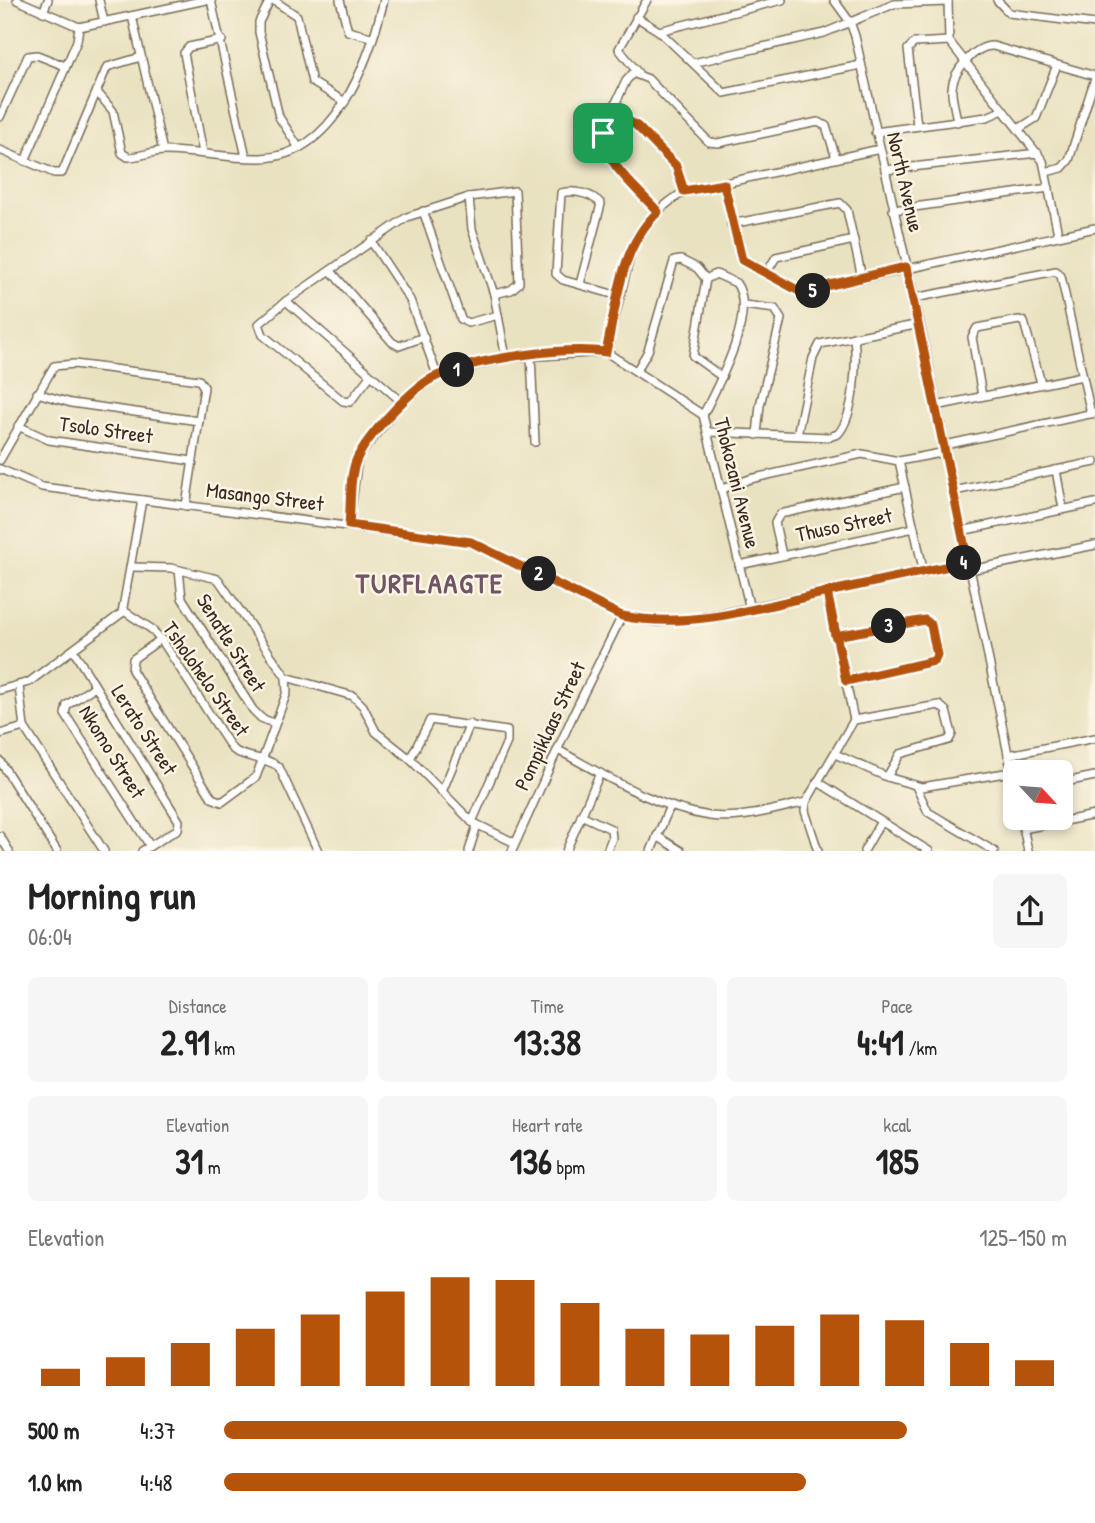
<!DOCTYPE html>
<html lang="en">
<head>
<meta charset="utf-8">
<style>
	:root { --surface:#fff; --page:#f6f6f6; --text:#222; --muted:#767676; --accent:#b45309 }
	body { margin:0; font-family:"Patrick Hand",sans-serif; background:var(--page); color:var(--text); height:100vh; display:flex; flex-direction:column; font-size:26px; white-space:nowrap }
	* { box-sizing:border-box; margin:0 }
	p { font-size:23px; color:var(--muted) }
	.icon { flex:none; width:38px; height:38px; fill:none; stroke:currentColor; stroke-width:2; stroke-linecap:round; stroke-linejoin:round }
	.map { position:relative; height:851px; overflow:hidden }
	.panel { display:flex; flex-direction:column; background:var(--surface); flex:1 }
	.panel>* { flex:none }
	.needle { width:46px; rotate:116deg }
	.tools { position:absolute; left:1003px; top:760px; display:grid; gap:14px }
	.tools a { display:grid; place-items:center; width:70px; height:70px; border-radius:10px; background:var(--surface); box-shadow:0 4px 10px #0003; font-size:35px }
	.pin { position:absolute; display:grid; place-items:center; width:60px; height:60px; color:#fff; margin:-30px; border-radius:14px; box-shadow:0 4px 10px #0006 }
	.km { position:absolute; width:35px; height:35px; margin:-18px; border-radius:50%; background:#222; color:#fff; font-size:19px; line-height:35px; text-align:center }
	.round { display:grid; place-items:center; flex:none; width:74px; height:74px; border-radius:10px; background:var(--page) }
	.headline { display:flex; align-items:center; justify-content:space-between; height:119px; padding:0 28px }
	h1 { font-size:38px; font-weight:800; line-height:52px }
	.figures { display:grid; grid-template-columns:repeat(3,1fr); gap:10px; height:119px; padding:7px 28px }
	.figures div { display:grid; align-content:center; border-radius:10px; background:var(--page); text-align:center }
	.figures b { font-size:35px; font-weight:800 }
	.figures small { font-size:19px; font-weight:400 }
	.figures p { font-size:19px }
	.chart { height:196px; padding:14px 28px }
	.chart p { display:flex; justify-content:space-between }
	.chart svg { width:100%; height:126px; margin-top:7px; stroke:var(--accent); stroke-width:6 }
	ul { padding:0 28px; list-style:none; font-size:23px }
	li { display:grid; grid-template-columns:112px 84px 1fr; align-items:center; height:52px }
	li i { height:18px; border-radius:9px; background:var(--accent) }
	.map>svg:first-child { display:block }
	.lines { fill:none; stroke-linecap:round; stroke-linejoin:round }
	.minor-casing { stroke:#786a57; stroke-width:10 }
	.minor { stroke:#fff; stroke-width:7 }
	.route-casing { stroke:#fff; stroke-width:14 }
	.route { stroke:#b45309; stroke-width:9 }
	.labels { text-anchor:middle; stroke-width:5; stroke-linejoin:round; paint-order:stroke }
	.street-label { font-size:21px; fill:#3b2a1e; stroke:#fcf5e5 }
	.district-label { font-size:28px; font-weight:bold; letter-spacing:2px; fill:#705565; stroke:#fcf5e5 }
</style>
</head>
<body>
<div class="map">
<svg width="1095" height="851" viewBox="0 0 1095 851">
	<rect width="100%" height="100%" fill="#fcf5e5"/>
	<filter id="ink" filterUnits="userSpaceOnUse"><feTurbulence type="fractalNoise" baseFrequency=".0143" numOctaves="2"/><feDisplacementMap in="SourceGraphic" scale="14" xChannelSelector="R" yChannelSelector="G"/><feConvolveMatrix kernelMatrix="1 2 1 2 8 2 1 2 1" color-interpolation-filters="sRGB"/></filter>
	<filter id="wash" filterUnits="userSpaceOnUse"><feTurbulence type="fractalNoise" baseFrequency=".00686" numOctaves="4" result="noise"/><feDisplacementMap in="SourceGraphic" scale="28" xChannelSelector="R" yChannelSelector="G"/><feGaussianBlur stdDeviation="1.57" result="paint"/><feColorMatrix in="noise" values="0 0 0 0 0 0 0 0 0 0 0 0 0 0 0 0 0 1.4 0 .05"/><feComposite in="paint" operator="in"/></filter>
	<g filter="url(#wash)">
		<rect width="100%" height="100%" fill="#e9e2c1"/>
	</g>
	<g filter="url(#ink)">
		<g class="lines">
			<g class="minor-casing">
				<g id="minor">
					<polyline points="17,0 79,27 206,0"/>
					<polyline points="99,0 104,22"/>
					<polyline points="211,0 246,157"/>
					<polyline points="270,0 259,22 259,32 279,117 299,148"/>
					<polyline points="273,0 297,16 312,82 345,102"/>
					<polyline points="340,0 348,31 371,37"/>
					<polyline points="834,0 850,22 855,36 920,324 1015,788"/>
					<polyline points="948,0 949,41 1043,161 1058,234"/>
					<polyline points="997,0 1009,13 1095,24"/>
					<polyline points="43,12 48,0"/>
					<polyline points="132,16 163,151"/>
					<polyline points="636,17 659,31 724,93 861,65"/>
					<polyline points="659,31 782,0"/>
					<polyline points="693,63 824,33 894,4 948,2"/>
					<polyline points="638,73 619,49 647,0"/>
					<path d="M97,92L113,111L122,153L128,157C140,157 152,151 164,151C197,151 229,159 261,158C336,156 369,61 384,0"/>
					<polyline points="612,111 637,126 676,166 684,192"/>
					<polyline points="0,117 28,56 37,55 65,66"/>
					<path d="M957,122C956,111 951,99 952,88C953,71 976,45 993,46L1095,76"/>
					<polyline points="917,125 908,49 914,43 949,41"/>
					<polyline points="1020,128 1036,118 1057,65"/>
					<polyline points="875,132 987,117 1003,110"/>
					<polyline points="0,150 54,173 62,173 107,67 141,57"/>
					<polyline points="203,153 184,53 189,47 222,40"/>
					<polyline points="25,161 77,41 79,27"/>
					<polyline points="885,170 1038,153"/>
					<polyline points="1046,172 1062,168 1069,160 1095,78"/>
					<polyline points="724,185 742,260 801,292 1095,228"/>
					<polyline points="469,197 472,229 494,294 506,358"/>
					<polyline points="893,210 1049,188"/>
					<polyline points="423,211 461,319 468,323 498,315"/>
					<polyline points="658,212 613,162 603,139 605,126 626,81 633,73 648,79 709,142 718,143 818,122 826,126 836,158"/>
					<polyline points="731,224 840,203 847,210 862,278"/>
					<polyline points="371,241 410,300 437,375"/>
					<polyline points="331,271 392,342 399,346 424,337"/>
					<polyline points="766,274 776,257 854,240"/>
					<polyline points="706,279 693,356 722,377"/>
					<path d="M580,284L601,204C592,193 574,190 561,193L556,274L563,280L619,296"/>
					<polyline points="914,298 1056,271 1061,276 1091,414"/>
					<polyline points="286,301 402,402"/>
					<polyline points="744,305 775,309 781,319 760,405 757,435"/>
					<path d="M606,352L634,241C646,221 665,203 684,192L880,149"/>
					<polyline points="531,355 535,442"/>
					<polyline points="637,370 648,351 674,261 681,260 697,268 706,279"/>
					<polyline points="370,376 350,402 343,401 263,335 259,324 286,301 407,217 469,197 515,191 519,283 511,290 494,294"/>
					<polyline points="37,393 71,403 199,421"/>
					<polyline points="982,396 972,337 977,328 1019,320 1024,322 1041,383"/>
					<polyline points="936,406 1082,376"/>
					<path d="M703,415C718,385 758,313 736,283L716,274L706,279"/>
					<polyline points="18,426 49,440 192,461"/>
					<path d="M709,432L829,437L838,434C855,415 857,362 854,337"/>
					<polyline points="797,435 813,358 820,344 920,324"/>
					<polyline points="945,445 1094,413"/>
					<polyline points="0,460 54,366 74,364 199,380 204,387 186,506"/>
					<polyline points="899,461 946,452"/>
					<polyline points="0,469 42,487 471,542 622,616 657,622 692,620 968,562"/>
					<polyline points="1056,470 1063,509"/>
					<polyline points="722,489 750,479 862,454 899,461 924,573"/>
					<polyline points="954,491 1095,462"/>
					<polyline points="349,525 358,457 402,402 437,375 506,358 606,352 703,415 750,609"/>
					<polyline points="961,531 1095,503"/>
					<polyline points="782,555 775,523 780,514 905,487"/>
					<polyline points="739,565 914,528"/>
					<polyline points="132,567 171,568 218,579 286,677 287,692 256,777 222,802 212,798 132,670 133,659 161,639"/>
					<polyline points="179,570 182,598 253,710 261,718 273,723"/>
					<polyline points="970,570 1095,545"/>
					<path d="M124,611L150,628L161,639L232,749C247,760 265,756 279,767L318,851"/>
					<polyline points="835,636 920,620 931,625 937,655 934,661 846,681"/>
					<polyline points="73,650 179,821 178,829 142,851"/>
					<polyline points="286,677 353,696 363,706 376,732 410,759 472,822 515,843"/>
					<polyline points="19,686 24,727 104,851"/>
					<polyline points="94,687 67,705 65,714 150,846"/>
					<polyline points="0,690 29,682 122,613 142,500"/>
					<polyline points="854,720 939,705 946,711 952,734 949,740 900,754 887,777"/>
					<polyline points="0,734 24,727"/>
					<path d="M558,750C604,775 656,808 710,816C740,820 777,809 806,802"/>
					<polyline points="835,754 887,777 922,787 1011,772"/>
					<polyline points="1008,755 1095,738"/>
					<polyline points="410,759 430,720 507,731 507,742 472,822"/>
					<polyline points="0,761 57,851"/>
					<polyline points="818,782 929,851"/>
					<polyline points="1060,783 1095,776"/>
					<polyline points="916,786 928,812 994,851"/>
					<polyline points="442,792 470,724"/>
					<polyline points="581,815 611,829 612,838 607,851"/>
					<polyline points="1021,817 1028,851"/>
					<polyline points="1023,829 1095,815"/>
					<polyline points="0,836 9,851"/>
					<polyline points="657,836 681,851"/>
					<polyline points="469,851 477,825"/>
					<polyline points="512,851 574,713 622,616"/>
					<polyline points="566,851 600,773"/>
					<polyline points="651,851 670,806"/>
					<polyline points="818,851 805,811 806,802 854,720 827,592"/>
					<polyline points="864,851 880,823"/>
				</g>
			</g>
			<use href="#minor" class="minor"/>
		</g>
	</g>
	<g class="lines" filter="url(#ink)">
		<g class="route-casing">
			<path id="route" d="M603,133C603,163 640,191 658,212C620,246 617,304 606,352C564,346 475,359 437,376C414,385 365,438 356,461C349,479 351,505 349,525L471,542L622,616C691,630 760,607 827,592L835,636L925,620L931,625L937,655L934,661L846,681L827,592L968,562L906,267L801,292L742,260L724,184L684,191L676,166L637,126L612,111L603,133"/>
		</g>
		<use href="#route" class="route"/>
	</g>
	<g class="labels">
		<g class="street-label">
			<text transform="translate(905 182) rotate(77)" y="7">North Avenue</text>
			<text transform="translate(106 430) rotate(8)" y="7">Tsolo Street</text>
			<text transform="translate(737 483) rotate(76)" y="7">Thokozani Avenue</text>
			<text transform="translate(265 497) rotate(7)" y="7">Masango Street</text>
			<text transform="translate(844 525) rotate(-12)" y="7">Thuso Street</text>
			<text transform="translate(231 643) rotate(58)" y="7">Senatle Street</text>
			<text transform="translate(206 679) rotate(55)" y="7">Tsholohelo Street</text>
			<text transform="translate(550 726) rotate(-65)" y="7">Pompiklaas Street</text>
			<text transform="translate(144 730) rotate(57)" y="7">Lerato Street</text>
			<text transform="translate(112 752) rotate(58)" y="7">Nkomo Street</text>
		</g>
		<g class="district-label">
			<text x="430" y="593">TURFLAAGTE</text>
		</g>
	</g>
</svg>
<div class="tools">
<a><svg class="needle" viewBox="-14 -14 28 28"><path d="M0-13l5 13h-10z" fill="#e53935"/><path d="M0 13l5-13h-10z" fill="#767676"/></svg></a>
</div>
<div class="pin" style="left:603px;top:133px;background:#1e9e55"><svg class="icon" aria-label="arrive" viewBox="0 0 24 24"><path d="M6 21V4h12l-3 4 3 4H6"/></svg></div>
<b class="km" style="left:457px;top:370px">1</b>
<b class="km" style="left:539px;top:574px">2</b>
<b class="km" style="left:889px;top:626px">3</b>
<b class="km" style="left:964px;top:563px">4</b>
<b class="km" style="left:813px;top:291px">5</b>
</div>
<section class="panel">
<div class="headline"><div><h1>Morning run</h1><p>06:04</p></div><a class="round"><svg class="icon" aria-label="share" viewBox="0 0 24 24"><path d="M12 15V3M7 8l5-5 5 5M5 13v7h14v-7"/></svg></a></div>
<div class="figures">
<div><p>Distance</p><b>2.91<small> km</small></b></div>
<div><p>Time</p><b>13:38</b></div>
<div><p>Pace</p><b>4:41<small> /km</small></b></div>
</div>
<div class="figures">
<div><p>Elevation</p><b>31<small> m</small></b></div>
<div><p>Heart rate</p><b>136<small> bpm</small></b></div>
<div><p>kcal</p><b>185</b></div>
</div>
<div class="chart"><p><span>Elevation</span>125–150 m</p>
<svg viewBox="0 0 160 44" preserveAspectRatio="none"><path d="M5 44V38M15 44V34M25 44V29M35 44V24M45 44V19M55 44V11M65 44V6M75 44V7M85 44V15M95 44V24M105 44V26M115 44V23M125 44V19M135 44V21M145 44V29M155 44V35"/></svg>
</div>
<ul>
<li><b>500 m</b>4:37<i style="width:81%"></i></li>
<li><b>1.0 km</b>4:48<i style="width:69%"></i></li>
</ul>
</section>
</body>
</html>
